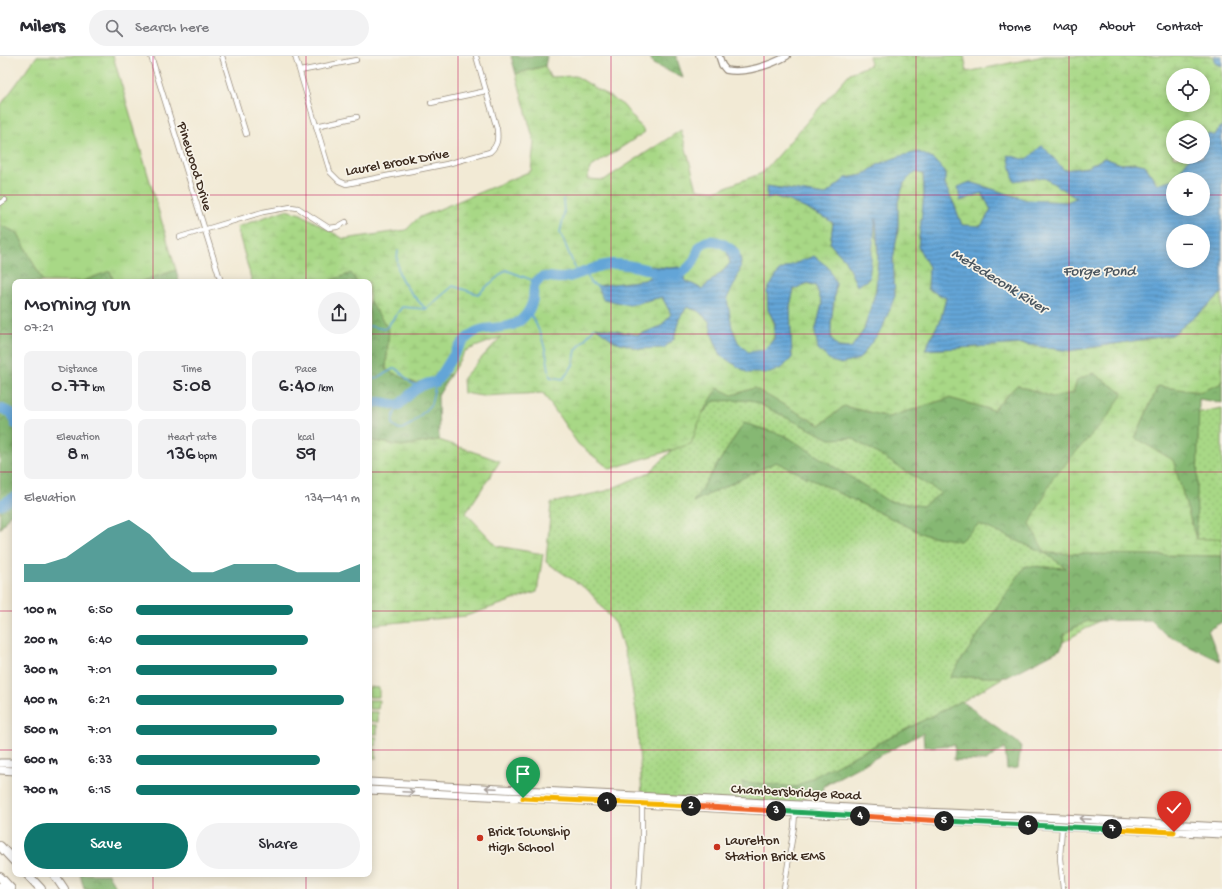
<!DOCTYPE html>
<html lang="en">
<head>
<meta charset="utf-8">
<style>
	:root { --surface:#fff; --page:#f2f2f3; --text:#2b2b33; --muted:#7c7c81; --line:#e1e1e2; --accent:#0f766e }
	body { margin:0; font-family:"Gochi Hand",sans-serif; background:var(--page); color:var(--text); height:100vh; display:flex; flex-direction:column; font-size:15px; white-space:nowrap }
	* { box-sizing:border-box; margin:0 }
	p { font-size:13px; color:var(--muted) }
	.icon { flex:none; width:22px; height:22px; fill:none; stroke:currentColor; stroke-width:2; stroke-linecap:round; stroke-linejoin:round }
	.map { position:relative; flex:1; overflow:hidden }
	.sheet { position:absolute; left:12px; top:223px; width:360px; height:598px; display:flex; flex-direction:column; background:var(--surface); border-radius:8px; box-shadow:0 2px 10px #0003 }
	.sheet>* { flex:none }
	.fabs { position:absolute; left:1166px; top:12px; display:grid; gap:8px }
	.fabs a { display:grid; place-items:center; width:44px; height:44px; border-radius:50%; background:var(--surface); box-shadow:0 2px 10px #0003; font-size:20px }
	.pin { position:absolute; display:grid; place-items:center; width:34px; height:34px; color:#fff; margin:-41px -17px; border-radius:50% 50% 50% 0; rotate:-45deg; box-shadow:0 0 4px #0007 }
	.pin .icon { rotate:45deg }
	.km { position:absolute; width:20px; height:20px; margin:-10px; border-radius:50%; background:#222; color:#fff; font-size:11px; line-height:20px; text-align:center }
	.round { display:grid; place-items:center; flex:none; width:42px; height:42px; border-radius:21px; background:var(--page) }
	.headline { display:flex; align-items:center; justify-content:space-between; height:68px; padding:0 12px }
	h1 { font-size:22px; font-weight:600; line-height:30px }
	.metrics { display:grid; grid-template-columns:repeat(3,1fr); gap:6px; height:68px; padding:4px 12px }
	.metrics div { display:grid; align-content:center; border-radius:8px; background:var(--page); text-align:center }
	.metrics b { font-size:20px; font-weight:600 }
	.metrics small { font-size:11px; font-weight:400 }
	.metrics p { font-size:11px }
	.chart { height:112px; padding:8px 12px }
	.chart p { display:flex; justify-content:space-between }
	.chart svg { width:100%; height:72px; margin-top:4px; fill:var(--accent); opacity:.7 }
	.action { display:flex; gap:8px; margin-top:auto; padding:8px 12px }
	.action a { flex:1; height:46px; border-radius:24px; background:var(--accent); color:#fff; font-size:16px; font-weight:600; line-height:46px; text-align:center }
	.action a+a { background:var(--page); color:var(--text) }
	ul { padding:0 12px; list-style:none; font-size:13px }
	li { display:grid; grid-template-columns:64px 48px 1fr; align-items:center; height:30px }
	li i { height:10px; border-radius:5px; background:var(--accent) }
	header { display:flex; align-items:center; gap:24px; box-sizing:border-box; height:56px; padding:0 20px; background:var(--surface); border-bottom:1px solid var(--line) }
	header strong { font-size:19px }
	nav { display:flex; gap:22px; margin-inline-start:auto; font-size:14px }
	.search { width:280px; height:36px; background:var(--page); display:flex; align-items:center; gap:10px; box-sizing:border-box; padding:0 14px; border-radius:22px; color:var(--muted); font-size:15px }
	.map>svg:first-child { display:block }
	.grass { fill:url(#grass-dots); stroke:#728152 }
	.forest { fill:url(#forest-crowns); stroke:#607148 }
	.wetland { fill:url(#wetland-marsh); stroke:#728152; fill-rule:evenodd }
	.park { fill:url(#park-tufts); stroke:#728152 }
	.garden { fill:#a8d886; stroke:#728152 }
	.water { fill:url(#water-rules); stroke:#4f687a; fill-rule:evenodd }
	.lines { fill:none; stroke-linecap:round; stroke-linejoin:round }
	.stream { stroke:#63a5d7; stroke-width:1.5 }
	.river { stroke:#63a5d7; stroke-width:10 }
	.minor-casing { stroke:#968a7a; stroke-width:6 }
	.tertiary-casing { stroke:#968a7a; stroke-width:8 }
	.primary-casing { stroke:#968a7a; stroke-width:9 }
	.motorway-casing { stroke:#968a7a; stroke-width:10 }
	.minor { stroke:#fff; stroke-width:4.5 }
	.tertiary { stroke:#fff; stroke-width:5.5 }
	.primary { stroke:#fff; stroke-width:7 }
	.motorway { stroke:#fff; stroke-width:8 }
	.oneway { stroke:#a79f9a }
	.split-1-casing { stroke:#fff; stroke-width:8 }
	.split-2-casing { stroke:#fff; stroke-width:8 }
	.split-3-casing { stroke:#fff; stroke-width:8 }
	.split-4-casing { stroke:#fff; stroke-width:8 }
	.split-5-casing { stroke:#fff; stroke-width:8 }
	.split-6-casing { stroke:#fff; stroke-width:8 }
	.split-7-casing { stroke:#fff; stroke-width:8 }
	.split-8-casing { stroke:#fff; stroke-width:8 }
	.split-1 { stroke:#f5b400; stroke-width:5 }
	.split-2 { stroke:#f5b400; stroke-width:5 }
	.split-3 { stroke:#f0652b; stroke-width:5 }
	.split-4 { stroke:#22a559; stroke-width:5 }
	.split-5 { stroke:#f0652b; stroke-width:5 }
	.split-6 { stroke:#22a559; stroke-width:5 }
	.split-7 { stroke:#22a559; stroke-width:5 }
	.split-8 { stroke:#f5b400; stroke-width:5 }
	.grid { fill:none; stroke:#c2185b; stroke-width:1; stroke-opacity:0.55 }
	.poi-dot { fill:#c8321e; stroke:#f7f3e8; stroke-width:1.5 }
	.labels { text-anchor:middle; stroke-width:3.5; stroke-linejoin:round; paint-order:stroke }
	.street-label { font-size:14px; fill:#3b2a1e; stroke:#f7f3e8 }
	.poi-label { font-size:14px; fill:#3b2a1e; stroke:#f7f3e8; text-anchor:start }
	.water-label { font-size:15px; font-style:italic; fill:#49555f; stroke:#f7f3e8 }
</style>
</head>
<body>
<header>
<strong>Milers</strong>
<div class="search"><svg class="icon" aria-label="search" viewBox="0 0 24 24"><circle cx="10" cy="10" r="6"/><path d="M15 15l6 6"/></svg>Search here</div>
<nav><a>Home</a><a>Map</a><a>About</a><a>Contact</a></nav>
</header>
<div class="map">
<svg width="1222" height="833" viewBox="0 0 1222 833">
	<defs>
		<pattern id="grass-dots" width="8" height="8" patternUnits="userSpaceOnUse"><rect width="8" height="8" fill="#a8d886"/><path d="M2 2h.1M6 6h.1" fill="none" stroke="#92ba73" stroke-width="1.8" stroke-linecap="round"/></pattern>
		<pattern id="forest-crowns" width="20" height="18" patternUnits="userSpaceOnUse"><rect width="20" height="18" fill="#86b873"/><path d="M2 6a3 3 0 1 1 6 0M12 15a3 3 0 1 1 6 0" fill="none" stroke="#6f965e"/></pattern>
		<pattern id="wetland-marsh" width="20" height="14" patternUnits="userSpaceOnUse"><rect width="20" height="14" fill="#a8d886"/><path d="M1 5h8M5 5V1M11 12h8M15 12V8" fill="none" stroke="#92ba73"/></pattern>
		<pattern id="park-tufts" width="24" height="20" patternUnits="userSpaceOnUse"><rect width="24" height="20" fill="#a8d886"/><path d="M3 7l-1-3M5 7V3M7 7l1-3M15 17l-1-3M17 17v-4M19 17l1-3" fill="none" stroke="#92ba73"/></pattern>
		<pattern id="water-rules" width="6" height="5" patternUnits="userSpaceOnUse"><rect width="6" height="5" fill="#63a5d7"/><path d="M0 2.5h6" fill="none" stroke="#5387ae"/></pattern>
	</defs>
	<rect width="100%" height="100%" fill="#f7f3e8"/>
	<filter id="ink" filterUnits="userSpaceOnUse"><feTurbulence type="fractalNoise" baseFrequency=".025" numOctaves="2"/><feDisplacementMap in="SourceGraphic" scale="8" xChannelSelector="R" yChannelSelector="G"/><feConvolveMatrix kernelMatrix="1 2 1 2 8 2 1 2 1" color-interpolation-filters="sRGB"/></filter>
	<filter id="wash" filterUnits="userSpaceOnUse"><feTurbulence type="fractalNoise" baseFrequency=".012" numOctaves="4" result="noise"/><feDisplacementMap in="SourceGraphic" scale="16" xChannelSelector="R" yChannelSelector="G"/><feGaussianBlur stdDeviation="0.9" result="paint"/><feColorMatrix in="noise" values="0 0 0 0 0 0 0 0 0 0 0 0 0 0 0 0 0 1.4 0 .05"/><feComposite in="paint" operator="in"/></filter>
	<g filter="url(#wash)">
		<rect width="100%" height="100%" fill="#f2ead5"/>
		<polygon class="grass" points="710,341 1164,363 1222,352 1222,521 1182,516 970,641 795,748 642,740 637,661 628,609 616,568 588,534 546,506 551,447 606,435 650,416 674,392"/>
		<g class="forest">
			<polygon points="511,0 547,0 545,10 516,18"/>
			<polygon points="650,0 676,0 683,22 653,8"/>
			<polygon points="0,169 18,177 43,226 15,226 15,460 10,458 0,473"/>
			<polygon points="176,214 179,226 139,226"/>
			<polygon points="110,215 114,226 80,226"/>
			<polygon points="351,217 357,226 328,226"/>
			<polygon points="369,244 389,274 386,314 415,327 451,318 438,340 439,384 402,390 369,384"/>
			<polygon points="1093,317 1124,337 1109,359 1045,497 1222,500 1222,566 1208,574 1220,605 1165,578 1151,564 1087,565 1065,577 1061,593 1007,621 950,621 1025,510 1066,512 1045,497 979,468 960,485 925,479 776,406 693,446 744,367 786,380 888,445 923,450 941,437 852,382 830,383 751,344 714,345 702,358 718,332 732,338 754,331 820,369 844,350 889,361 949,342 993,354 1017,329 1052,341 1077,324"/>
			<polygon points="1222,323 1222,347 1199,343 1196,483 1173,405 1135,382 1158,330 1199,336 1219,328"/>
			<polygon points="961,645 1021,689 1018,712 1007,713 1005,691 986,705 954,704 955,689 924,691 923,677 824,729 823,737 743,733 743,726 796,731 821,717"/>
			<polygon points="80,818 108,818 117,833 84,833"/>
		</g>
		<g class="wetland">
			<path d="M869,0H964L967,16L1044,0H1213L1215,7L1222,11V69L1214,80L1208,78L1203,84V71H1173V101H1190L1173,124L1157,128L1145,109L1135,107L1121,108L1104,102L1088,111L1064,114L1042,90L1027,104L1043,121L1077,142L1067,146L1027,144L970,126L960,145L982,137L991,154L981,170L962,169L954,148L945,129V116L879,108L863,119L846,122L825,139L767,130L776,141L789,145L826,162L833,168L830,188L845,204L857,230L875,158L878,198L876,234L864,274L851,292L838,291L831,282V267L836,227L814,200L768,254C778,273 778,278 765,294L748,297L738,286L732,272L726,242C734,230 738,218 741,204L724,189L727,196L730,207L724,214L702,233L686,225L679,211L669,212L650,210L651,220L645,224L598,230L629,249L662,241L671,258L661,270L638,279L596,271L614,285L640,293L674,283L679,263L686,251L698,255L709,265L713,281L721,300L792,302L790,250L794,233L808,227L816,230L822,248L815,276L841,308L895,240L893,204L898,174V146L904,127L915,116L923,118L924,139L918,191L929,211L928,233L946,242L941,262L925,294L1023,288L1069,295L1172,279L1203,254L1222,237V323L1220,328L1199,336L1158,330L1135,382L1173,404L1196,483H1222V500L1045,497L1030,468L1053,422L1109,359L1123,337L1093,317L1077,324L1073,337L1052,341L1017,329L993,354L949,342L889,361L844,350L820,369L754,332L732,339L718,332L702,358L691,388L610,413L578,388L543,337L482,340L464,337L463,322L501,281L465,295L451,318L415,327L386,314L389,274L369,244V226H357L351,217L328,226H252L237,171L285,154L301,158L344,183L406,174L418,162L531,115L534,86L516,18L545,10L550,21L576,20L623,49L645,76L590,112L587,123L604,124L681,74L697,133L715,135L762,117L850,17L870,9ZM1173,19H1203V49H1173Z"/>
			<polygon points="369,384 402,390 439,384 500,405 466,457 497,490 543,498 537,536 466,560 369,569"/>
		</g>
		<polygon class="park" points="37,0 113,0 176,214 139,226 114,226 110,215 80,226 43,226 18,177 0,169 0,50"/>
		<g class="garden">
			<polygon points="369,631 379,632 379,641 369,641"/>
			<polygon points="369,644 379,644 378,653 369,653"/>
			<polygon points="369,656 378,656 378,666 369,665"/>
			<rect x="369" y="669" width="8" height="9"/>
			<polygon points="369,681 377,681 376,690 369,690"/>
			<rect x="369" y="693" width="7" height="9"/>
		</g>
		<g class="water">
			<polygon points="1213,0 1222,0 1222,11 1215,7"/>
			<path d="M1222,69V237L1203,254L1172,279L1069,295L1023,288L925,294L941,262L946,242L928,233L929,211L918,191L924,139L923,118L915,116L904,127L898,146V174L893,204L895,240L882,273L859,303L841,308L831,305L818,293L815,276L822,248L816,230L808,227L794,233L790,250L792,302L782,312L770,317H748L721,300L713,281L709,265L698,255L687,251L679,263L674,283L664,292L640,293L614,285L595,271L638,279L661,270L671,258L662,241L629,249L603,243L597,230L645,224L651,220L650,210L669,212L679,211L686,225L702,233L724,214L730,207L727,196L723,188L735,190C737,194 741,200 741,205C741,218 733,231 727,242L732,272L738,286L748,296L764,294L774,283L775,267L768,254L767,235L779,215L796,207L814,200L828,211L836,227L831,267V282L838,291L851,292L864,274L876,234L878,198L876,162L869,223L857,230L845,204L830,188L833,167L826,162L789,145L776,141L767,143V130L825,139L846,122L863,119L879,108L900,100L919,96L933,103L945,116V129L954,148L962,169L981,170L991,154L982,137L960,145L958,131L970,126L1027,144L1067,146L1076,142L1043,121L1014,125L1008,99L1027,104L1042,89L1064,114L1088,111L1104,102L1121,108L1135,107L1145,109L1157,128L1173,123V153H1203V123H1173L1190,101H1203V84L1208,77L1214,80ZM1173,175H1203V205H1173Z"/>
		</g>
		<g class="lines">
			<g class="stream">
				<polyline points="563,143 564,159 560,176 578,219"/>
				<path d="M398,195C397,202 397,210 399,217C402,229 417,244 426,253L453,230L478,238L506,214L537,226"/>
				<polyline points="586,216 590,227 599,231"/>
				<path d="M528,254C542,275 547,297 550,321L563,323L573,309L576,294L595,271"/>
				<polyline points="369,270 384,273 387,271 402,251 425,253"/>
				<polyline points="369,324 377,322 393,313 396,312 411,327 420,330"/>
				<path d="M399,349C394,358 386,372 402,373L413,367L431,348L436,326"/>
			</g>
			<g class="river">
				<path d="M369,348L379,346L399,349C409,339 421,326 436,326C449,310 457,286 475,276C488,269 509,275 521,264C527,259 532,250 533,243C534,236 532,231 537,225C543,217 554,223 563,222C580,220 597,208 612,208C623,208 635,210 645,213C653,216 663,222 671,221C682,219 692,210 696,200C698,196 698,193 701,189C711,179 729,189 735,198"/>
				<polyline points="0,352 12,357 15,368"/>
				<polyline points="0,449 15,441"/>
			</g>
		</g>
	</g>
	<g filter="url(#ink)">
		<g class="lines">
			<g class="minor-casing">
				<g id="minor">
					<polyline points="151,0 221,226"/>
					<polyline points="222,0 246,78"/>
					<path d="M295,0L330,116L339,125L346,128L447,108L490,96C498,89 498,83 497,73L476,0"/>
					<polyline points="300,15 356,4"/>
					<polyline points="431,47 486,35"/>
					<polyline points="316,70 357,61"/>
					<polyline points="0,147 5,144"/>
					<polyline points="180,181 263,156 291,151 298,152 329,172 337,171 346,166"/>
					<polyline points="1062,770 1060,802 1063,833"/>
					<polyline points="639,833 642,785 642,748"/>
					<polyline points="784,833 794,771 795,756"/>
				</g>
			</g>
			<g class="tertiary-casing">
				<path id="tertiary" d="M719,0L722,9L726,14C744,18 771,9 787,0"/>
			</g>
			<g class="primary-casing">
				<g id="primary">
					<polyline points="0,707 15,707"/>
					<polyline points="0,714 15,715"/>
					<polyline points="369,726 731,745 900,755 1062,762 1222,771"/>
					<polyline points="369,734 642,748 910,763 1222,778"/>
				</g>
			</g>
			<g class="motorway-casing">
				<g id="motorway">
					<polyline points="0,790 15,806"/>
					<polyline points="27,818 41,833"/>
					<polyline points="54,818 64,833"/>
					<polyline points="0,821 11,833"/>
					<polyline points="0,831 3,833"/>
				</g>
			</g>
			<use href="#minor" class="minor"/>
			<use href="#tertiary" class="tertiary"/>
			<use href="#primary" class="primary"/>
			<use href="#motorway" class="motorway"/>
		</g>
		<defs><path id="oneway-shaft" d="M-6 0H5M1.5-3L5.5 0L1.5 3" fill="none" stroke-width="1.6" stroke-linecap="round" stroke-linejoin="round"/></defs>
		<g class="oneway">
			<use href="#oneway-shaft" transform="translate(491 732) rotate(-177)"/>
			<use href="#oneway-shaft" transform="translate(408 736) rotate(3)"/>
			<use href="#oneway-shaft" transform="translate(1085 763) rotate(-177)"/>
		</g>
	</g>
	<g class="lines" filter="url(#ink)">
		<g class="split-1-casing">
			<polyline id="split-1" points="523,742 607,746"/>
		</g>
		<g class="split-2-casing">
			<polyline id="split-2" points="607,746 691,750"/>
		</g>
		<g class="split-3-casing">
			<polyline id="split-3" points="691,750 776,755"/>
		</g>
		<g class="split-4-casing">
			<polyline id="split-4" points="776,755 860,760"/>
		</g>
		<g class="split-5-casing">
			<polyline id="split-5" points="860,760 944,765"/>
		</g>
		<g class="split-6-casing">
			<polyline id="split-6" points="944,765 1028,769"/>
		</g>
		<g class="split-7-casing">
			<polyline id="split-7" points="1028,769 1112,773"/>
		</g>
		<g class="split-8-casing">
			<polyline id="split-8" points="1112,773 1174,776"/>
		</g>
		<use href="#split-1" class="split-1"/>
		<use href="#split-2" class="split-2"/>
		<use href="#split-3" class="split-3"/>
		<use href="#split-4" class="split-4"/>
		<use href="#split-5" class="split-5"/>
		<use href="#split-6" class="split-6"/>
		<use href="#split-7" class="split-7"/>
		<use href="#split-8" class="split-8"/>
	</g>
	<path class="grid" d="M153,0V226M306,0V226M458,0V833M611,0V833M764,0V833M916,0V833M1069,0V833M0,139H1173M1203,139H1222M0,278H15M369,278H1222M0,416H15M369,416H1222M0,555H15M369,555H1222M0,694H15M369,694H1222M153,818V833M306,818V833"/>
	<g class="poi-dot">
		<circle cx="480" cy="782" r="4"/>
		<circle cx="717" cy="791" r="4"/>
	</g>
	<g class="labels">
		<g class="street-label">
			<text transform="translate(397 105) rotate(-10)" y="5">Laurel Brook Drive</text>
			<text transform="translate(196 110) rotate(73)" y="5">Pinewood Drive</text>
			<text transform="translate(796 735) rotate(3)" y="5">Chambersbridge Road</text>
		</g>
		<g class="poi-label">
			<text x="488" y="779">Brick Township<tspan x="488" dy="16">High School</tspan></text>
			<text x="725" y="788">Laurelton<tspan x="725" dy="16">Station Brick EMS</tspan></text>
		</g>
		<g class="water-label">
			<text x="1099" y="219">Forge Pond</text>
			<text transform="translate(1000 224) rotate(32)" y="5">Metedeconk River</text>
		</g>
	</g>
</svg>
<div class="fabs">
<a><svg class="icon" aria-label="locate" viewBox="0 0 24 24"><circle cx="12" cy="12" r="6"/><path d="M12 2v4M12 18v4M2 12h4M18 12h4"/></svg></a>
<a><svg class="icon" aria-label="layers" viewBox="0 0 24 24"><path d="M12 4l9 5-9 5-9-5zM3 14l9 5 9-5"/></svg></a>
<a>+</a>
<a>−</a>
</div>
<div class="pin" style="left:523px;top:742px;background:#1e9e55"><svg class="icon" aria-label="arrive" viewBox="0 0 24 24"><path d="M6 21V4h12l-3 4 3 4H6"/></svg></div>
<div class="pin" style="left:1174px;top:776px;background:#d93025"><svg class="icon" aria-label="check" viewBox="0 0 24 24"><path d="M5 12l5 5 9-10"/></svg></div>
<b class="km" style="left:607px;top:746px">1</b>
<b class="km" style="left:691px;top:750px">2</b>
<b class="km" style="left:776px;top:755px">3</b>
<b class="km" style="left:860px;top:760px">4</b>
<b class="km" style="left:944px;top:765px">5</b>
<b class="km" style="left:1028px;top:769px">6</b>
<b class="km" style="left:1112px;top:773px">7</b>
<section class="sheet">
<div class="headline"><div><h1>Morning run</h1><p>07:21</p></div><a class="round"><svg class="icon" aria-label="share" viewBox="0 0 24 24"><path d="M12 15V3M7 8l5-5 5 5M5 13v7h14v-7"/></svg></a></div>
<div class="metrics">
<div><p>Distance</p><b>0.77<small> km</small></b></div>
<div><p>Time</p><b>5:08</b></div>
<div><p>Pace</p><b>6:40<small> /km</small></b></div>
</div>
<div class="metrics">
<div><p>Elevation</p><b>8<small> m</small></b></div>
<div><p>Heart rate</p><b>136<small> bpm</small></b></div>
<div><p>kcal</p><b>59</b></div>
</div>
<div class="chart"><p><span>Elevation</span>134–141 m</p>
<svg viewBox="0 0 160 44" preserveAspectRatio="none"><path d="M0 44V33L10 33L20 29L30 20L40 11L50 6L60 15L70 29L80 38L90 38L100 33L110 33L120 33L130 38L140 38L150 38L160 33V44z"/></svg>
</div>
<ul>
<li><b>100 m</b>6:50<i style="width:70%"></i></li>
<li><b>200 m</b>6:40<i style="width:77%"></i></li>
<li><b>300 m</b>7:01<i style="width:63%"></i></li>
<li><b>400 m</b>6:21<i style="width:93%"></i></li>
<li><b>500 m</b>7:01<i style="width:63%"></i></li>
<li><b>600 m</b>6:33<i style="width:82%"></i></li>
<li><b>700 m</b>6:15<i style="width:100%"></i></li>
</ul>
<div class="action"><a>Save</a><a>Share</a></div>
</section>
</div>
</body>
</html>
